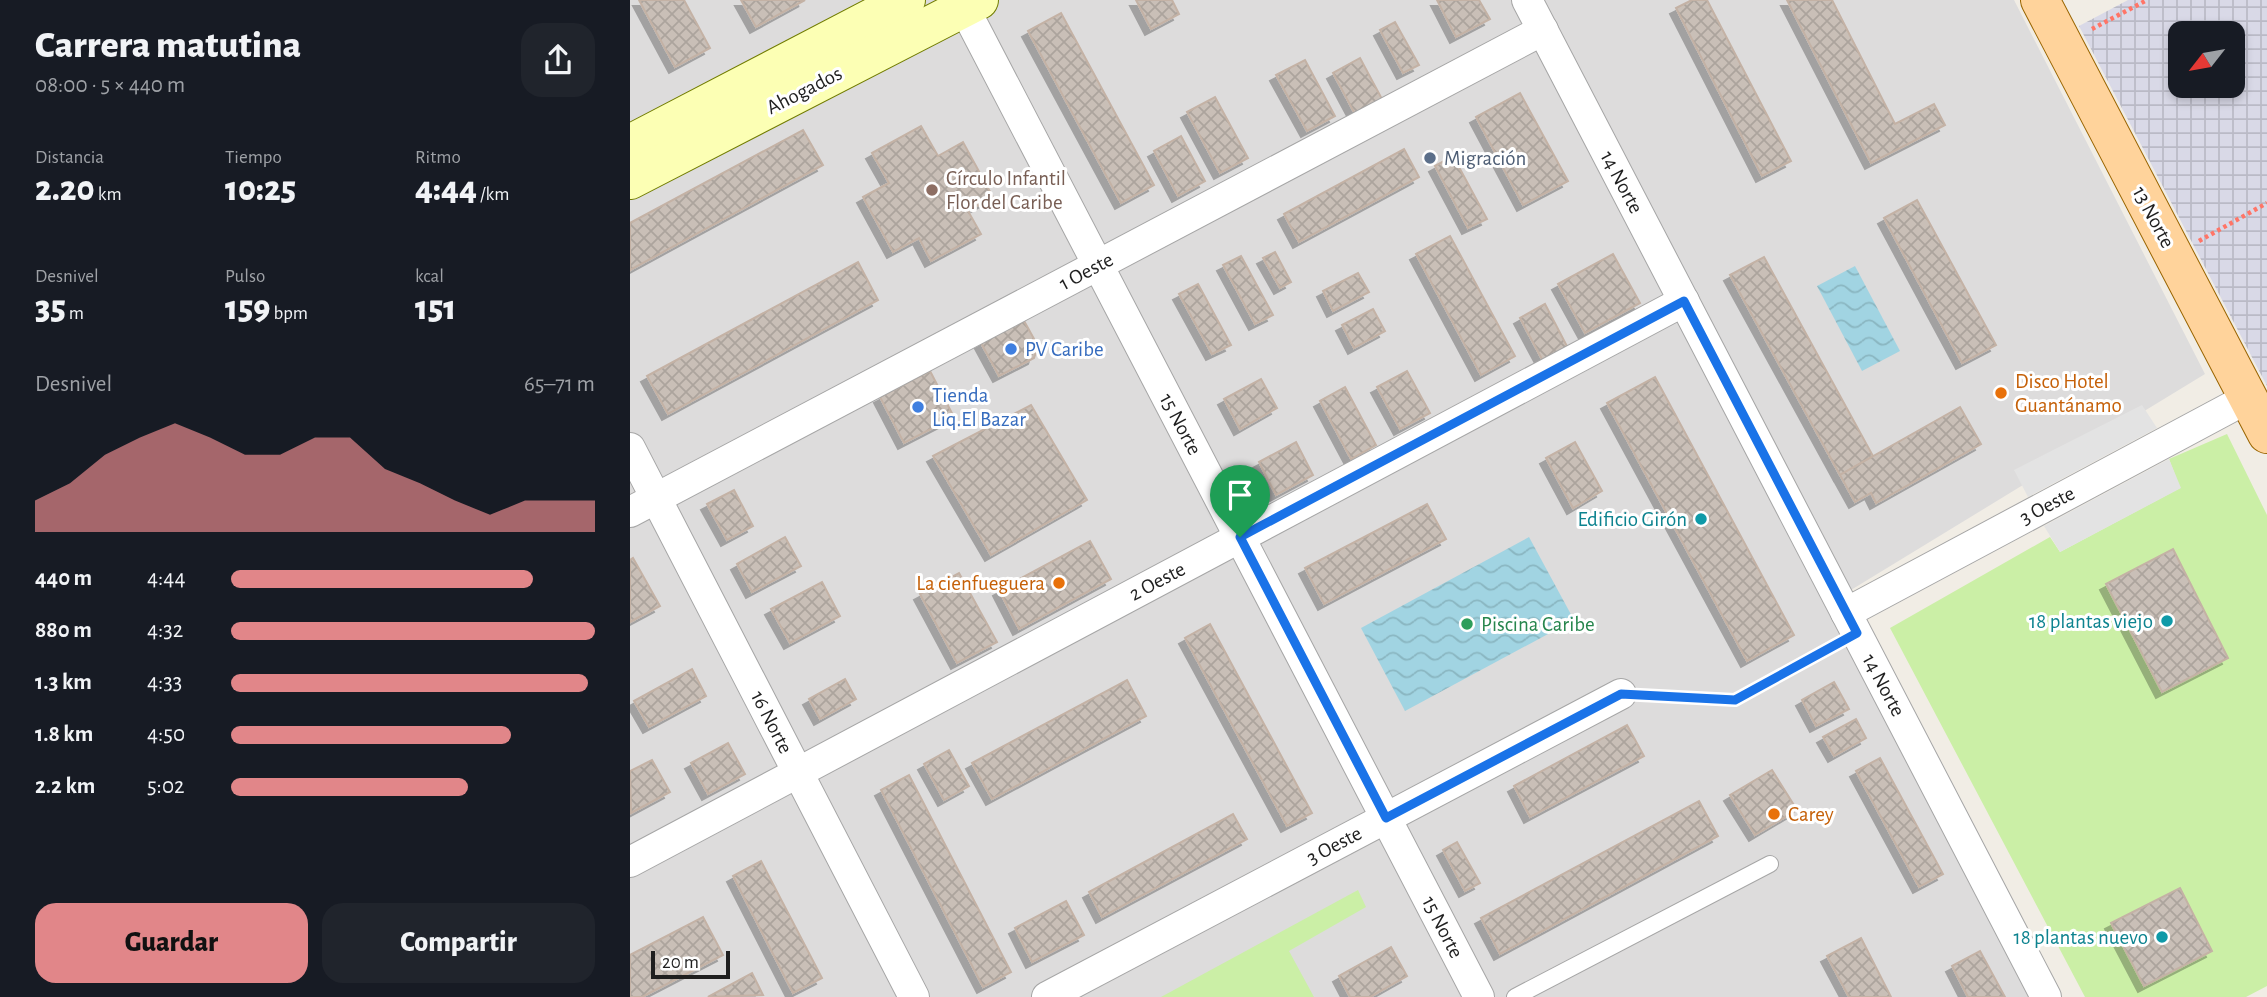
<!DOCTYPE html>
<html lang="es">
<head>
<meta charset="utf-8">
<style>
	:root { --surface:#171b24; --page:#20242c; --text:#f1f3f6; --muted:#9ea1a6; --accent:#e18689 }
	body { margin:0; font-family:"Alegreya Sans",sans-serif; background:var(--page); color:var(--text); height:100vh; display:flex; flex-direction:column; font-size:26px; white-space:nowrap }
	* { box-sizing:border-box; margin:0 }
	p { font-size:23px; color:var(--muted) }
	.icon { flex:none; width:38px; height:38px; fill:none; stroke:currentColor; stroke-width:2; stroke-linecap:round; stroke-linejoin:round }
	.map { position:relative; flex:1; overflow:hidden }
	.details { display:flex; flex-direction:column; background:var(--surface); width:630px }
	.details>* { flex:none }
	.needle { width:46px; rotate:239deg }
	.buttons { position:absolute; left:1538px; top:21px; display:grid; gap:14px }
	.buttons a { display:grid; place-items:center; width:77px; height:77px; border-radius:14px; background:var(--surface); box-shadow:0 4px 10px #0003; font-size:35px }
	.scale { position:absolute; left:21px; bottom:18px; width:79px; box-sizing:border-box; padding-left:7px; border:4px solid #1f1f1f; border-top:0; font-size:19px; line-height:24px; white-space:nowrap; color:#1f1f1f; -webkit-text-stroke:5px #fff; paint-order:stroke }
	.pin { position:absolute; display:grid; place-items:center; width:60px; height:60px; color:#fff; margin:-72px -30px; border-radius:50% 50% 50% 0; rotate:-45deg; box-shadow:0 0 7px #0007 }
	.pin .icon { rotate:45deg }
	.round { display:grid; place-items:center; flex:none; width:74px; height:74px; border-radius:21px; background:var(--page) }
	.headline { display:flex; align-items:center; justify-content:space-between; height:119px; padding:0 35px }
	h1 { font-size:38px; font-weight:800; line-height:52px }
	.stats { display:grid; grid-template-columns:repeat(3,1fr); gap:10px; height:119px; padding:7px 35px }
	.stats div { display:grid; align-content:center }
	.stats b { font-size:35px; font-weight:800 }
	.stats small { font-size:19px; font-weight:400 }
	.stats p { font-size:19px }
	.chart { height:196px; padding:14px 35px }
	.chart p { display:flex; justify-content:space-between }
	.chart svg { width:100%; height:126px; margin-top:7px; fill:var(--accent); opacity:.7 }
	.button { display:flex; gap:14px; margin-top:auto; padding:14px 35px }
	.button a { flex:1; height:80px; border-radius:21px; background:var(--accent); color:#111; font-size:28px; font-weight:800; line-height:80px; text-align:center }
	.button a+a { background:var(--page); color:var(--text) }
	ul { padding:0 35px; list-style:none; font-size:23px }
	li { display:grid; grid-template-columns:112px 84px 1fr; align-items:center; height:52px }
	li i { height:18px; border-radius:9px; background:var(--accent) }
	main { display:flex; flex:1; min-height:0 }
	.map>svg:first-child { display:block }
	.residential { fill:#dddcdc }
	.grass { fill:#cbefa6 }
	.parking { fill:#e3e3e3 }
	.plaza { fill:url(#plaza-grid); fill-rule:evenodd }
	.water { fill:url(#water-waves) }
	.building { fill:url(#building-cross-hatch); stroke:#c4b2a5; stroke-width:2; filter:url(#shadow) }
	.lines { fill:none; stroke-linecap:round; stroke-linejoin:round }
	.lane-casing { stroke:#a6a6a6; stroke-width:18 }
	.street-casing { stroke:#a6a6a6; stroke-width:32 }
	.secondary-casing { stroke:#717c00; stroke-width:40 }
	.primary-casing { stroke:#9a6500; stroke-width:40 }
	.path { stroke:#ff7567; stroke-width:4.5; stroke-dasharray:3.5 3.5; stroke-linecap:butt }
	.lane { stroke:#fff; stroke-width:16 }
	.street { stroke:#fff; stroke-width:30 }
	.secondary { stroke:#fcffb4; stroke-width:38 }
	.primary { stroke:#ffd39b; stroke-width:38 }
	.route-casing { stroke:#fff; stroke-width:14 }
	.route { stroke:#1a73e8; stroke-width:9 }
	.service-dot { fill:#5c6f8a; stroke:#fff; stroke-width:2.5 }
	.education-dot { fill:#8d6e63; stroke:#fff; stroke-width:2.5 }
	.shop-dot { fill:#3f7fe0; stroke:#fff; stroke-width:2.5 }
	.food-dot { fill:#e8710a; stroke:#fff; stroke-width:2.5 }
	.culture-dot { fill:#0f9aa8; stroke:#fff; stroke-width:2.5 }
	.leisure-dot { fill:#2e9e5b; stroke:#fff; stroke-width:2.5 }
	.labels { text-anchor:middle; stroke-width:6; stroke-linejoin:round; paint-order:stroke }
	.street-label { font-size:21px; fill:#1f1f1f; stroke:#fff }
	.service-label { font-size:21px; fill:#4e5e75; stroke:#fff; text-anchor:start }
	.education-label { font-size:21px; fill:#785e54; stroke:#fff; text-anchor:start }
	.shop-label { font-size:21px; fill:#366cbe; stroke:#fff; text-anchor:start }
	.food-label { font-size:21px; fill:#c56008; stroke:#fff; text-anchor:start }
	.culture-label { font-size:21px; fill:#0d838f; stroke:#fff; text-anchor:end }
	.leisure-label { font-size:21px; fill:#27864d; stroke:#fff; text-anchor:start }
</style>
</head>
<body>
<main>
<section class="details">
<div class="headline"><div><h1>Carrera matutina</h1><p>08:00 · 5 × 440 m</p></div><a class="round"><svg class="icon" aria-label="share" viewBox="0 0 24 24"><path d="M12 15V3M7 8l5-5 5 5M5 13v7h14v-7"/></svg></a></div>
<div class="stats">
<div><p>Distancia</p><b>2.20<small> km</small></b></div>
<div><p>Tiempo</p><b>10:25</b></div>
<div><p>Ritmo</p><b>4:44<small> /km</small></b></div>
</div>
<div class="stats">
<div><p>Desnivel</p><b>35<small> m</small></b></div>
<div><p>Pulso</p><b>159<small> bpm</small></b></div>
<div><p>kcal</p><b>151</b></div>
</div>
<div class="chart"><p><span>Desnivel</span>65–71 m</p>
<svg viewBox="0 0 160 44" preserveAspectRatio="none"><path d="M0 44V33L10 27L20 17L30 11L40 6L50 11L60 17L70 17L80 11L90 11L100 22L110 27L120 33L130 38L140 33L150 33L160 33V44z"/></svg>
</div>
<ul>
<li><b>440 m</b>4:44<i style="width:83%"></i></li>
<li><b>880 m</b>4:32<i style="width:100%"></i></li>
<li><b>1.3 km</b>4:33<i style="width:98%"></i></li>
<li><b>1.8 km</b>4:50<i style="width:77%"></i></li>
<li><b>2.2 km</b>5:02<i style="width:65%"></i></li>
</ul>
<div class="button"><a>Guardar</a><a>Compartir</a></div>
</section>
<div class="map">
<svg width="1637" height="997" viewBox="0 0 1637 997">
	<defs>
		<pattern id="plaza-grid" width="8" height="8" patternUnits="userSpaceOnUse" patternTransform="scale(1.75)"><rect width="8" height="8" fill="#d9d9e7"/><path d="M0 4h8M4 0v8" fill="none" stroke="#babac6"/></pattern>
		<pattern id="water-waves" width="16" height="10" patternUnits="userSpaceOnUse" patternTransform="scale(1.75)"><rect width="16" height="10" fill="#a1d4e2"/><path d="M0 5q4-4 8 0t8 0" fill="none" stroke="#8ab6c1"/></pattern>
		<pattern id="building-cross-hatch" width="8" height="8" patternUnits="userSpaceOnUse" patternTransform="scale(1.75)"><rect width="8" height="8" fill="#c9bfb7"/><path d="M0 0l8 8M0 8l8-8" fill="none" stroke="#aca49d"/></pattern>
		<filter id="shadow"><feDropShadow dx="-6" dy="6" stdDeviation="0" flood-color="#0004"/></filter>
	</defs>
	<rect width="100%" height="100%" fill="#f1ede5"/>
	<polygon class="residential" points="0,0 1384,0 1575,374 1198,604 1400,997 0,997"/>
	<g class="grass">
		<polygon points="1597,434 1637,515 1637,986 1616,997 1455,997 1260,628 1420,537 1430,552 1550,488 1539,459"/>
		<polygon points="728,890 736,907 659,951 684,997 531,997"/>
	</g>
	<g class="parking">
		<polygon points="1512,405 1527,428 1398,497 1384,470"/>
		<polygon points="1539,459 1551,488 1430,552 1414,526"/>
	</g>
	<path class="plaza" d="M1498,0H1637V386L1449,26ZM1550,33H1603V86H1550Z"/>
	<g class="water">
		<polygon points="1225,266 1270,351 1232,371 1187,286"/>
		<polygon points="899,537 944,620 775,711 731,628"/>
	</g>
	<g class="building">
		<polygon points="9,0 54,0 80,48 45,67"/>
		<polygon points="111,0 175,0 126,27"/>
		<polygon points="506,0 542,0 549,14 521,29"/>
		<polygon points="807,0 849,0 860,19 826,37"/>
		<polygon points="1062,0 1077,0 1161,161 1132,176 1046,8"/>
		<polygon points="1157,0 1202,0 1265,124 1304,104 1315,125 1241,163"/>
		<polygon points="431,13 524,185 491,203 398,31"/>
		<polygon points="765,22 789,65 773,73 750,30"/>
		<polygon points="730,58 752,99 725,114 703,73"/>
		<polygon points="675,60 705,116 677,131 646,75"/>
		<polygon points="890,93 938,181 893,205 846,117"/>
		<polygon points="585,97 618,158 590,173 557,112"/>
		<polygon points="291,126 308,156 333,142 363,197 338,211 351,234 301,261 289,238 263,252 233,197 259,183 242,153"/>
		<polygon points="173,130 193,165 0,270 0,223"/>
		<polygon points="551,136 575,181 548,196 524,151"/>
		<polygon points="774,149 789,177 669,242 654,214"/>
		<polygon points="823,156 857,219 838,228 805,166"/>
		<polygon points="1287,200 1366,345 1332,363 1254,218"/>
		<polygon points="820,236 885,356 851,375 786,254"/>
		<polygon points="645,252 661,282 650,288 633,258"/>
		<polygon points="983,254 1010,303 955,333 928,284"/>
		<polygon points="611,256 643,315 625,324 593,265"/>
		<polygon points="1134,257 1243,456 1210,475 1100,275"/>
		<polygon points="228,262 248,300 38,414 17,376"/>
		<polygon points="728,273 739,292 703,311 693,291"/>
		<polygon points="568,284 601,345 582,354 549,294"/>
		<polygon points="915,304 939,350 914,363 890,318"/>
		<polygon points="743,309 755,331 724,348 712,325"/>
		<polygon points="393,319 408,346 404,358 369,376 351,343"/>
		<polygon points="300,371 324,417 274,443 250,397"/>
		<polygon points="777,371 800,413 770,429 747,387"/>
		<polygon points="1025,377 1164,635 1117,661 977,403"/>
		<polygon points="631,379 647,408 610,429 594,399"/>
		<polygon points="715,387 746,445 721,459 690,401"/>
		<polygon points="401,405 457,500 361,555 303,456"/>
		<polygon points="1330,407 1351,444 1246,503 1241,493 1225,502 1210,475"/>
		<polygon points="666,442 683,475 646,495 629,462"/>
		<polygon points="945,442 972,491 943,508 916,458"/>
		<polygon points="104,490 123,526 97,540 77,504"/>
		<polygon points="797,504 816,539 694,604 675,568"/>
		<polygon points="155,537 171,566 122,592 107,564"/>
		<polygon points="460,541 481,579 389,629 369,590"/>
		<polygon points="1543,549 1598,658 1532,692 1476,584"/>
		<polygon points="3,558 30,606 0,622 0,560"/>
		<polygon points="329,573 367,642 327,663 290,594"/>
		<polygon points="192,582 210,616 160,643 141,609"/>
		<polygon points="580,624 682,813 657,826 555,638"/>
		<polygon points="62,669 76,696 19,727 4,701"/>
		<polygon points="215,679 226,699 190,719 179,699"/>
		<polygon points="497,680 516,716 362,799 342,763"/>
		<polygon points="1204,682 1219,709 1186,726 1172,700"/>
		<polygon points="1226,719 1236,738 1204,756 1193,737"/>
		<polygon points="997,725 1014,756 900,817 884,786"/>
		<polygon points="98,743 115,774 78,794 61,763"/>
		<polygon points="319,750 339,786 314,800 294,764"/>
		<polygon points="1250,758 1313,874 1289,887 1226,771"/>
		<polygon points="22,760 40,792 1,813 0,771"/>
		<polygon points="1142,770 1167,810 1125,835 1100,795"/>
		<polygon points="279,775 381,972 353,987 251,790"/>
		<polygon points="1069,801 1088,836 870,954 851,918"/>
		<polygon points="603,814 617,839 472,917 459,892"/>
		<polygon points="827,842 850,883 835,891 813,850"/>
		<polygon points="131,861 192,978 163,993 103,876"/>
		<polygon points="1550,888 1582,951 1514,986 1481,923"/>
		<polygon points="436,901 454,935 402,962 385,928"/>
		<polygon points="73,917 93,955 12,997 0,997 0,955"/>
		<polygon points="1231,938 1261,997 1219,997 1197,956"/>
		<polygon points="761,947 777,976 740,997 720,997 709,976"/>
		<polygon points="1350,951 1375,997 1338,997 1322,966"/>
		<polygon points="122,973 133,995 78,997"/>
	</g>
	<g class="lines">
		<g class="lane-casing">
			<polyline id="lane" points="885,997 1140,864"/>
		</g>
		<g class="street-casing">
			<g id="street">
				<polyline points="330,0 849,997"/>
				<polyline points="897,0 1416,997"/>
				<polyline points="0,448 284,997"/>
				<polyline points="0,512 913,30"/>
				<polyline points="1216,613 1618,398"/>
				<polyline points="0,862 1054,301"/>
				<polyline points="417,997 991,694"/>
			</g>
		</g>
		<g class="secondary-casing">
			<g id="secondary">
				<polyline points="0,144 276,0"/>
				<polyline points="0,180 349,0"/>
			</g>
		</g>
		<g class="primary-casing">
			<polyline id="primary" points="1410,0 1637,434"/>
		</g>
		<g class="path">
			<polyline points="1462,29 1517,0"/>
			<polyline points="1569,241 1637,203"/>
			<polyline points="1018,695 1105,700 1205,645"/>
		</g>
		<use href="#lane" class="lane"/>
		<use href="#street" class="street"/>
		<use href="#secondary" class="secondary"/>
		<use href="#primary" class="primary"/>
	</g>
	<g class="lines">
		<g class="route-casing">
			<polygon id="route" points="1054,301 1227,633 1105,700 991,694 756,818 610,537"/>
		</g>
		<use href="#route" class="route"/>
	</g>
	<circle class="service-dot" cx="800" cy="158" r="7"/>
	<circle class="education-dot" cx="302" cy="190" r="7"/>
	<g class="shop-dot">
		<circle cx="381" cy="349" r="7"/>
		<circle cx="288" cy="407" r="7"/>
	</g>
	<g class="food-dot">
		<circle cx="1371" cy="393" r="7"/>
		<circle cx="429" cy="583" r="7"/>
		<circle cx="1144" cy="814" r="7"/>
	</g>
	<g class="culture-dot">
		<circle cx="1071" cy="519" r="7"/>
		<circle cx="1537" cy="621" r="7"/>
		<circle cx="1532" cy="937" r="7"/>
	</g>
	<circle class="leisure-dot" cx="837" cy="624" r="7"/>
	<g class="labels">
		<g class="street-label">
			<text transform="translate(174 90) rotate(-27)" y="7">Ahogados</text>
			<text transform="translate(992 182) rotate(62)" y="7">14 Norte</text>
			<text transform="translate(1524 217) rotate(62)" y="7">13 Norte</text>
			<text transform="translate(456 271) rotate(-28)" y="7">1 Oeste</text>
			<text transform="translate(551 424) rotate(62)" y="7">15 Norte</text>
			<text transform="translate(1417 505) rotate(-28)" y="7">3 Oeste</text>
			<text transform="translate(527 581) rotate(-28)" y="7">2 Oeste</text>
			<text transform="translate(1254 685) rotate(62)" y="7">14 Norte</text>
			<text transform="translate(142 722) rotate(63)" y="7">16 Norte</text>
			<text transform="translate(704 845) rotate(-28)" y="7">3 Oeste</text>
			<text transform="translate(813 927) rotate(63)" y="7">15 Norte</text>
		</g>
		<g class="service-label">
			<text x="814" y="165">Migración</text>
		</g>
		<g class="education-label">
			<text x="316" y="185">Círculo Infantil<tspan x="316" dy="24">Flor del Caribe</tspan></text>
		</g>
		<g class="shop-label">
			<text x="395" y="356">PV Caribe</text>
			<text x="302" y="402">Tienda<tspan x="302" dy="24">Liq.El Bazar</tspan></text>
		</g>
		<g class="food-label">
			<text x="1385" y="388">Disco Hotel<tspan x="1385" dy="24">Guantánamo</tspan></text>
			<text x="415" y="590" text-anchor="end">La cienfueguera</text>
			<text x="1158" y="821">Carey</text>
		</g>
		<g class="culture-label">
			<text x="1057" y="526">Edificio Girón</text>
			<text x="1523" y="628">18 plantas viejo</text>
			<text x="1518" y="944">18 plantas nuevo</text>
		</g>
		<g class="leisure-label">
			<text x="851" y="631">Piscina Caribe</text>
		</g>
	</g>
</svg>
<div class="buttons">
<a><svg class="needle" viewBox="-14 -14 28 28"><path d="M0-13l5 13h-10z" fill="#e53935"/><path d="M0 13l5-13h-10z" fill="#9ea1a6"/></svg></a>
</div>
<div class="scale">20 m</div>
<div class="pin" style="left:610px;top:537px;background:#1e9e55"><svg class="icon" aria-label="arrive" viewBox="0 0 24 24"><path d="M6 21V4h12l-3 4 3 4H6"/></svg></div>
</div>
</main>
</body>
</html>
